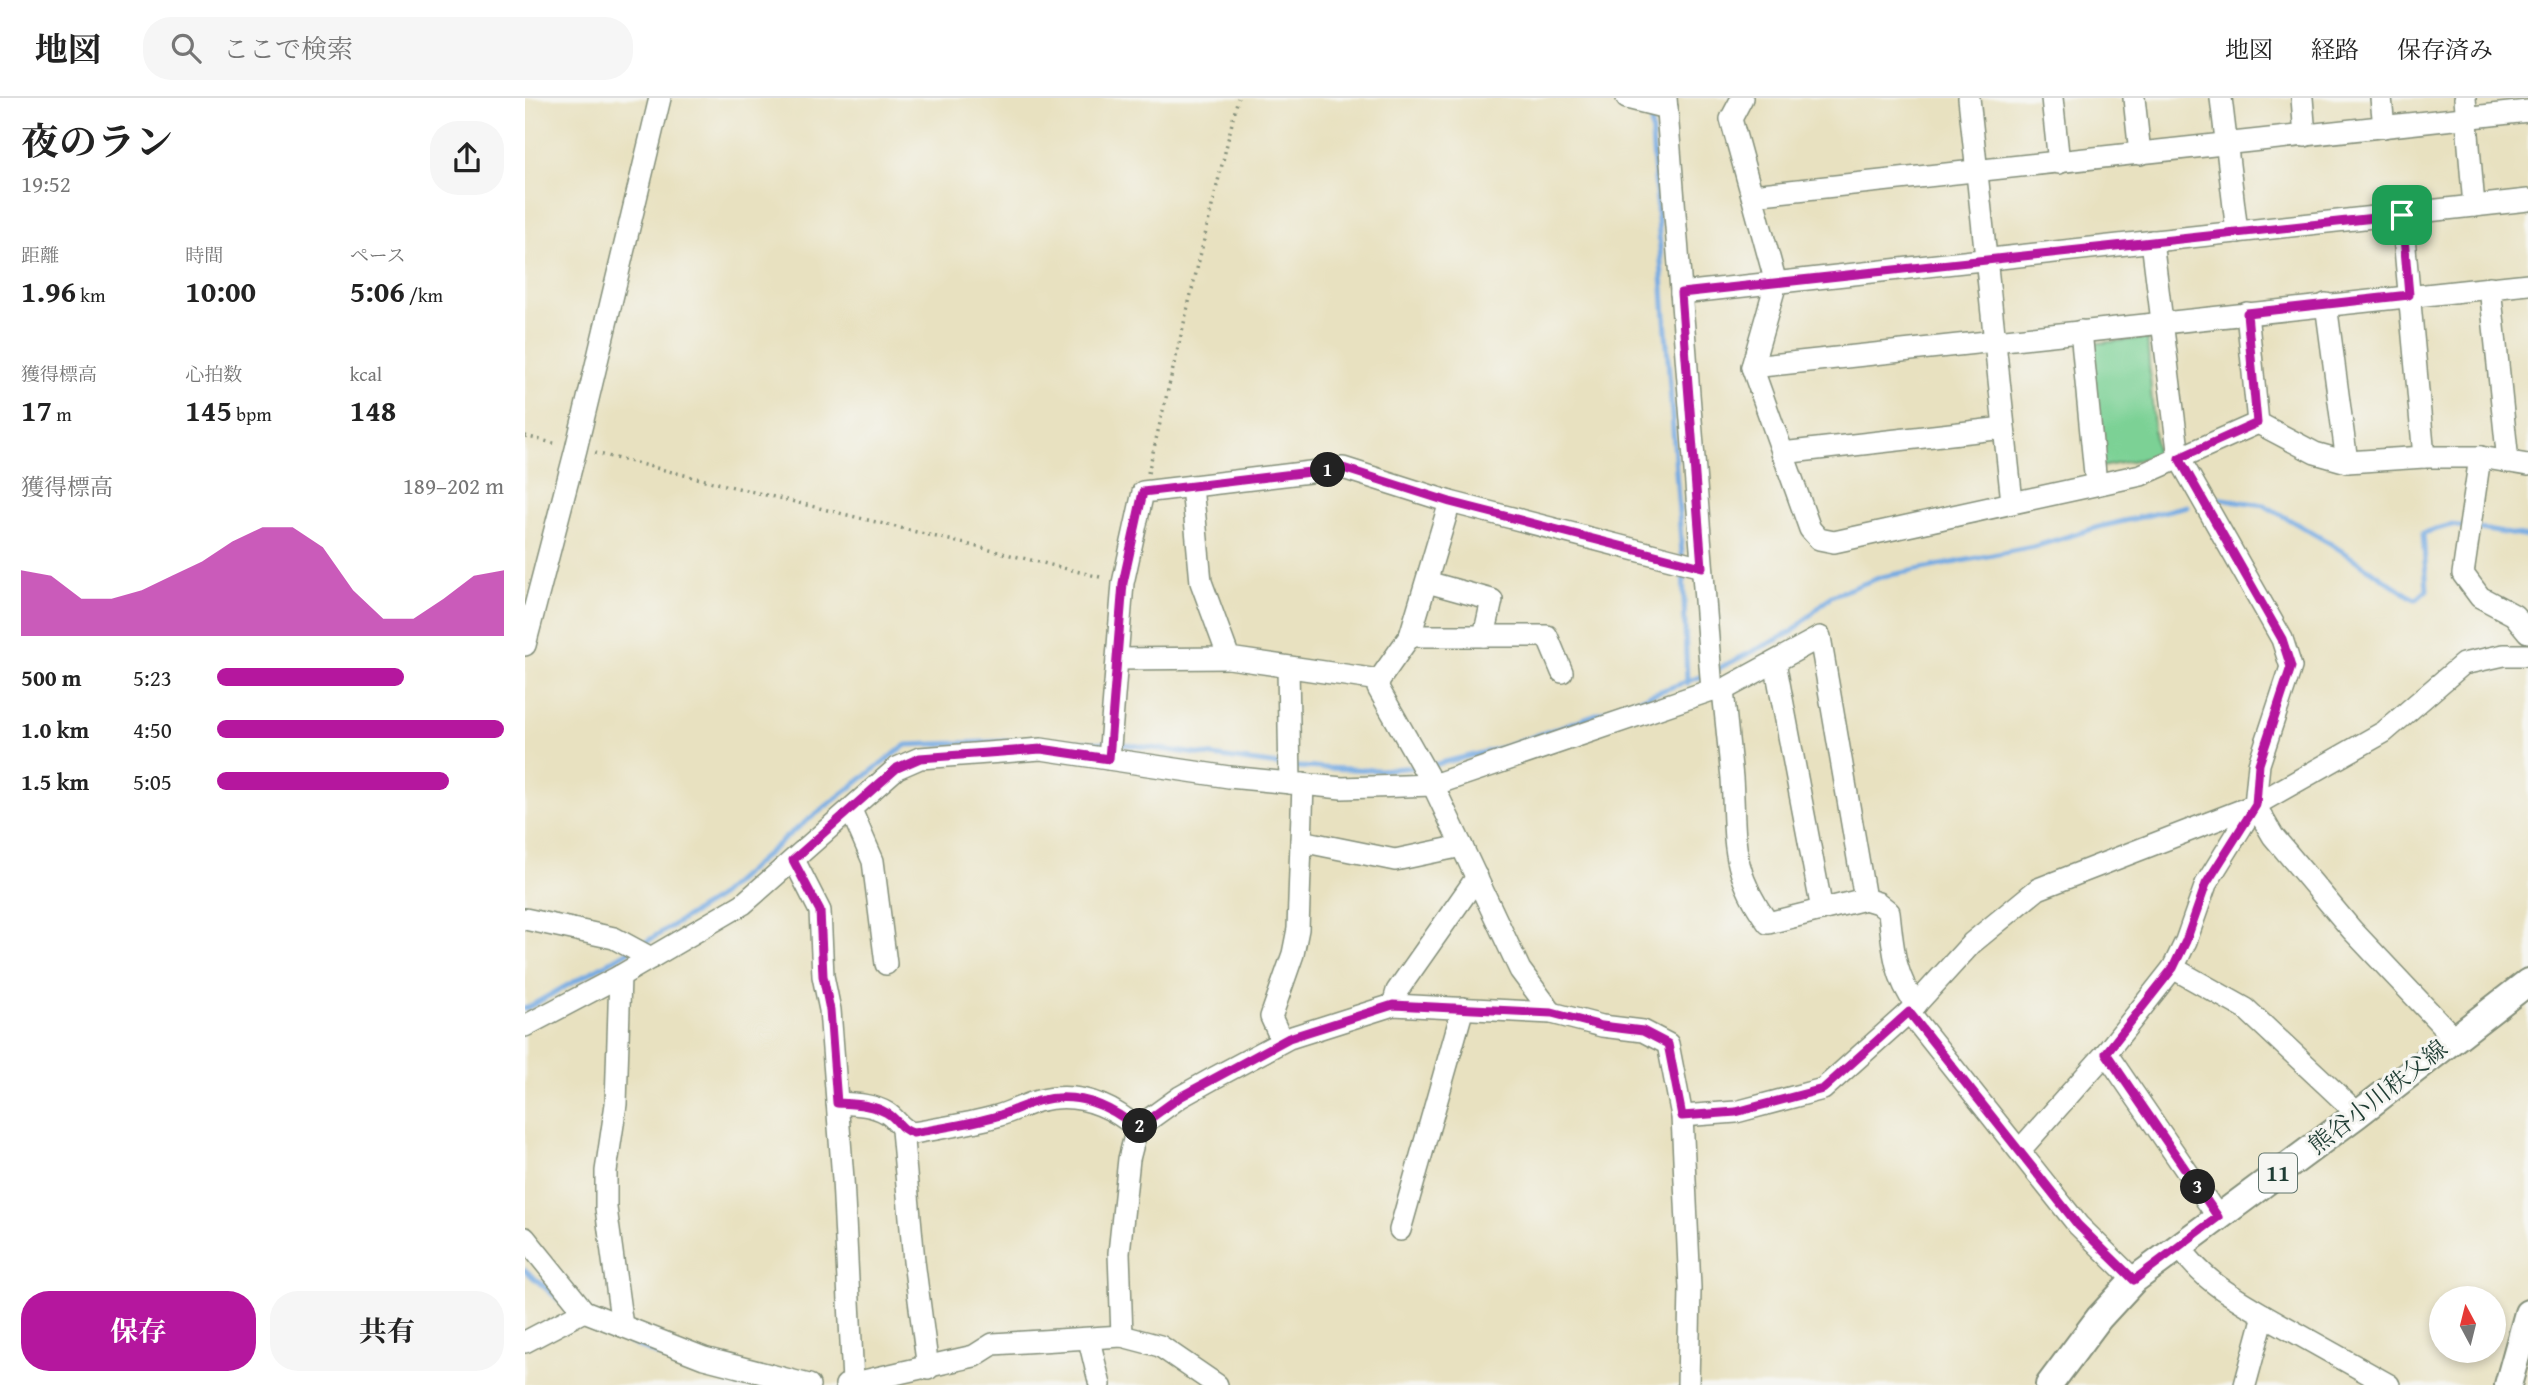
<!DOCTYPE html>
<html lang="ja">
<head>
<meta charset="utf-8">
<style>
	:root { --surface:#fff; --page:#f6f6f6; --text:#222; --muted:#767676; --line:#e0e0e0; --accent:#b5179e }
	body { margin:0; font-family:"Gentium Book Plus","Noto Serif JP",serif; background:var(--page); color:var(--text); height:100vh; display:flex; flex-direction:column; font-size:26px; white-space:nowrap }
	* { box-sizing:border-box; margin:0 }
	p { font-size:23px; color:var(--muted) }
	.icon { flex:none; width:38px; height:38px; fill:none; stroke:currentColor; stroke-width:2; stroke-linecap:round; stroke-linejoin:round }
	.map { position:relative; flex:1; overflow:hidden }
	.side { display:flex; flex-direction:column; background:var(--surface); width:525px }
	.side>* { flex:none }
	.needle { width:46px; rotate:353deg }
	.controls { position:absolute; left:1904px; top:1188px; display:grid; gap:14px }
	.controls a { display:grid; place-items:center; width:77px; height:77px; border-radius:50%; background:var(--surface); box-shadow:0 4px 10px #0003; font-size:35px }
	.pin { position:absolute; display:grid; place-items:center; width:60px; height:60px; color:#fff; margin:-30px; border-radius:14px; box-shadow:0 4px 10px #0006 }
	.km { position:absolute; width:35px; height:35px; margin:-18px; border-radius:50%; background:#222; color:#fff; font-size:19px; line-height:35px; text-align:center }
	.round { display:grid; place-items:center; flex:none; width:74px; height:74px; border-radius:28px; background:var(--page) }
	.overview { display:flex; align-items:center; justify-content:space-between; height:119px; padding:0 21px }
	h1 { font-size:38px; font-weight:700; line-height:52px }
	.stats { display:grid; grid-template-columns:repeat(3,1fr); gap:10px; height:119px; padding:7px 21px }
	.stats div { display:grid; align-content:center }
	.stats b { font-size:30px; font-weight:700 }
	.stats small { font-size:19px; font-weight:400 }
	.stats p { font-size:19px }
	.chart { height:196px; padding:14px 21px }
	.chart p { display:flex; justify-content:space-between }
	.chart svg { width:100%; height:126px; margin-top:7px; fill:var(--accent); opacity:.7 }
	.primary-button { display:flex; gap:14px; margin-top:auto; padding:14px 21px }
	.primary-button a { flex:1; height:80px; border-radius:28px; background:var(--accent); color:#fff; font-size:28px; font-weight:700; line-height:80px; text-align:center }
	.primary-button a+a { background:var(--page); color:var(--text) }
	ul { padding:0 21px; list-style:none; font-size:23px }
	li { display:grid; grid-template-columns:112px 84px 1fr; align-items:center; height:52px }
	li i { height:18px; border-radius:9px; background:var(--accent) }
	header { display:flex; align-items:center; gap:42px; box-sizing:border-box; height:98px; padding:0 35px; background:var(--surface); border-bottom:2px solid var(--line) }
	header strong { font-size:33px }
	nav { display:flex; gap:38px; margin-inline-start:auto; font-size:24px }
	.search { width:490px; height:63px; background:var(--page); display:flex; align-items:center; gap:18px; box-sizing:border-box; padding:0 24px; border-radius:28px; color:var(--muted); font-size:26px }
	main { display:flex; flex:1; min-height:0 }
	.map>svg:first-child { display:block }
	.green { fill:#7bd195; stroke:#4d8764; stroke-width:2 }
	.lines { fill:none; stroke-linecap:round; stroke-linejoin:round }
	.stream { stroke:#74aae2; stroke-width:5 }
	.minor-casing { stroke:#848f7a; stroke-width:24 }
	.major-casing { stroke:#848f7a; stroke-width:30 }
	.path { stroke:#848f7a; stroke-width:3.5; stroke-dasharray:2 5; stroke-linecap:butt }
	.minor { stroke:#fff; stroke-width:21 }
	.major { stroke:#fff; stroke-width:26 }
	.route-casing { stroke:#fff; stroke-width:14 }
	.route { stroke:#b5179e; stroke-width:9 }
	.labels { text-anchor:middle; stroke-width:6; stroke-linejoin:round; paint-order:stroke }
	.shield { fill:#f6f6f2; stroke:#60746d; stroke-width:2 }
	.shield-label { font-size:23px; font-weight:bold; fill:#1f3d34 }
	.street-label { font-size:24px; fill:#1f3d34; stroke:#f6f6f2 }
</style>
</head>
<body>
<header>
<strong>地図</strong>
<div class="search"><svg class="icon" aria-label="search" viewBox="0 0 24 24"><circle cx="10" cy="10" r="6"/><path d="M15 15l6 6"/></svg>ここで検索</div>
<nav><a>地図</a><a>経路</a><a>保存済み</a></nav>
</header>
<main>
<section class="side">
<div class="overview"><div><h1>夜のラン</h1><p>19:52</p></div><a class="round"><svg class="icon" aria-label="share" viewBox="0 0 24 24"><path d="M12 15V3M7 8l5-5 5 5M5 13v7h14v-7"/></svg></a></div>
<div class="stats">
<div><p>距離</p><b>1.96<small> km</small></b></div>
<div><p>時間</p><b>10:00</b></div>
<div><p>ペース</p><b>5:06<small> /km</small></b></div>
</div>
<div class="stats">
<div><p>獲得標高</p><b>17<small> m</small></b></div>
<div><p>心拍数</p><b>145<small> bpm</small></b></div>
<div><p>kcal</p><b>148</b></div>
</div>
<div class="chart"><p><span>獲得標高</span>189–202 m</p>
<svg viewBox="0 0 160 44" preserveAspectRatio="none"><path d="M0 44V21L10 23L20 31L30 31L40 28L50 23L60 18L70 11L80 6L90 6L100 13L110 28L120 38L130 38L140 31L150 23L160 21V44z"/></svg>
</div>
<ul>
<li><b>500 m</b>5:23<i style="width:65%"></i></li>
<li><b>1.0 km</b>4:50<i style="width:100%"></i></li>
<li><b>1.5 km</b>5:05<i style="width:81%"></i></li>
</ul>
<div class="primary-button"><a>保存</a><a>共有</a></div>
</section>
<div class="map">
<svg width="2003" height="1287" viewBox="0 0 2003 1287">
	<rect width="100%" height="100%" fill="#f6f6f2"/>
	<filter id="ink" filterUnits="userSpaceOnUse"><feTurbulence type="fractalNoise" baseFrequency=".0143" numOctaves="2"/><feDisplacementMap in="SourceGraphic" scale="14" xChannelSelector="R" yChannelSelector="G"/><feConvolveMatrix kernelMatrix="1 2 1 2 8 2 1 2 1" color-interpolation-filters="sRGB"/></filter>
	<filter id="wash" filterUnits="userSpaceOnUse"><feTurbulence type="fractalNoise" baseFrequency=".00686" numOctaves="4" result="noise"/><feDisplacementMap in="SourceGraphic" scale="28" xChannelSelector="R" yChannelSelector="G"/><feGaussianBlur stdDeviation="1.57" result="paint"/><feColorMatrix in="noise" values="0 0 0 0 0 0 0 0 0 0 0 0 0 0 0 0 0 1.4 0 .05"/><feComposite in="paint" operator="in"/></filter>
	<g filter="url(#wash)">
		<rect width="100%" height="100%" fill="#e8e1c0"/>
		<polygon class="green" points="1622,240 1631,358 1576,369 1565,246"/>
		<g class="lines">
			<g class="stream">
				<polyline points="1125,10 1157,457"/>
				<polyline points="1691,400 1739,407 1803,444 1891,502 1902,492 1898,435 1926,427 1940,429"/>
				<polyline points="1949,430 2003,439"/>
				<polyline points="1158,471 1162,586"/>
				<polyline points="1192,571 1267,534 1306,498 1356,479 1508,449 1574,429 1662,408"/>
				<polyline points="531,643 581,645"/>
				<polyline points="591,645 761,668"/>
				<polyline points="904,668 980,649 1180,577"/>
				<polyline points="771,669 854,672 891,669"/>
				<polyline points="116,847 192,800 266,735 381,647 486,643"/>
				<polyline points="0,911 104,853"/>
				<polyline points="0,1172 39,1206"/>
				<polyline points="63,1225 163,1271 240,1287"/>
			</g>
		</g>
	</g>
	<g filter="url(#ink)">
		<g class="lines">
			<g class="minor-casing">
				<g id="minor">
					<polyline points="1102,0 1142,10"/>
					<polyline points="1217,0 1206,21 1251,185 1227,269 1285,431 1294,441 1309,444 1616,377 1733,325 1790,355 1822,364 1899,359 1955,359 2003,367"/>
					<polyline points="1444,0 1487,404"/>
					<polyline points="1527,0 1534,65"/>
					<polyline points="1609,0 1615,56"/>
					<polyline points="1696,0 1712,134"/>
					<polyline points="1777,0 1780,38"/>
					<polyline points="1856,0 1859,29"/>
					<polyline points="1940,0 1949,108"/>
					<polyline points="1227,97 2003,13"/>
					<polyline points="1877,117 1899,359"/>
					<polyline points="1627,143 1654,360 1757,541 1766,569 1734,666 1730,707 1748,738 1827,832 1929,940"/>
					<polyline points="1965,189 1983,364"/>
					<polyline points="1156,195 2003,102"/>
					<polyline points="1801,206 1822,364"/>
					<polyline points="1722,215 1733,325"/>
					<polyline points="1556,233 1571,386"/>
					<polyline points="1227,269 2003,186"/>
					<polyline points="1257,355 1479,330"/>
					<polyline points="1955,359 1938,476 1955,499 1989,517 2003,534"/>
					<polyline points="667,388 676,484 704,560 854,582"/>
					<polyline points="925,404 885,538 854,582 853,590 908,687 995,872 1027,915"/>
					<polyline points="902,484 967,502 959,538"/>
					<polyline points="885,538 1022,538 1037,574"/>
					<polyline points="0,547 51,351 135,0"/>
					<polyline points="592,561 704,560"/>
					<polyline points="1250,564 1297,812"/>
					<polyline points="763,569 765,685"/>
					<polyline points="1187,592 1198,592 1295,539 1340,801"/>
					<path d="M1198,592C1201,621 1204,651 1207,680C1211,742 1204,771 1243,825L1340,801L1353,805L1364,814C1368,850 1369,877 1391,907"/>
					<polyline points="584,661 598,485 618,394 818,370 925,404 1177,469"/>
					<polyline points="326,712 348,763 361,866"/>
					<polyline points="776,743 870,762 937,748"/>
					<polyline points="269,762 295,813 298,878 305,912 318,1081 328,1284"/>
					<polyline points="0,821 89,840 126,860"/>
					<polyline points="1648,870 1721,911 1833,1016"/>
					<polyline points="95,878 91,1006 81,1073 81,1110 97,1228"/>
					<polyline points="868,907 872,893 952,779"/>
					<polyline points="1384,914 1553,1127 1609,1182"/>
					<polyline points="0,928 95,878 218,806 372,670 395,660 516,651 704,679 817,690 908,687 1187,592 1141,0"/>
					<polyline points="757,943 746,919 768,856 773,831 778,686"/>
					<polyline points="1581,955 1693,1119"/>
					<path d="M312,1005C328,1006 347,1006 362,1015C373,1022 374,1031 388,1035C415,1030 445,1026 472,1018C486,1014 499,1007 513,1003C551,993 584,1006 612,1030"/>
					<polyline points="1157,1018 1211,1014 1298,991 1384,914 1447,845 1513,791 1730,707 1859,634 1938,566 1979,557 2003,557"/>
					<polyline points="377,1032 389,1163 403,1271"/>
					<polyline points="1495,1052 1581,955 1648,870 1661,843 1681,786 1730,707"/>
					<polyline points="875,1132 938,910"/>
					<polyline points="0,1140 59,1213 179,1260 284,1287"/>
					<path d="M1654,1148C1678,1182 1703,1196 1739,1217"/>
					<polyline points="597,1238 594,1155 604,1061 612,1030 655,999 689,980 764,940 868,907 1027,915 1077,928 1118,933 1143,946 1157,1018 1165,1190 1163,1287"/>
					<polyline points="564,1242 575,1287"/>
					<polyline points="0,1244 59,1213"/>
					<polyline points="321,1287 449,1258 468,1246 597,1238 635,1248 692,1287"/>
					<polyline points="1720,1287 1739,1217 1864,1287"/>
				</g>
			</g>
			<g class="major-casing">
				<g id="major">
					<polyline points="1524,1287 1574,1220 1609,1182 1833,1016 2003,884"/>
					<polyline points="1983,1287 2003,1215"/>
				</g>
			</g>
			<g class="path">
				<polyline points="0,338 32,346"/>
				<polyline points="70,355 579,480"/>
				<polyline points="623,375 713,0"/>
			</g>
			<use href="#minor" class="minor"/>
			<use href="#major" class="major"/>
		</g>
	</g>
	<g class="lines" filter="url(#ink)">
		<g class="route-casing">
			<path id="route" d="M1877,117L1884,197L1722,215L1732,325L1654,360L1757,541L1766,569L1734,666L1731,707L1681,786L1661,843L1648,870L1581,955L1693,1119L1609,1182L1553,1127L1384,914L1298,991L1211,1014L1157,1018L1143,946L1118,933L1077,928L1027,915L868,907L764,940L655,999L612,1030C583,1006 551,993 513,1003C499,1007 486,1014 472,1018C445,1026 415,1030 388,1035C374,1031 373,1021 362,1015C347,1006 328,1006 312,1005L305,912L298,878L295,813L268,762L372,670L395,660L516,651L584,661L598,485L618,394L818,370L925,404L1177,469L1156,195Z"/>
		</g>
		<use href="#route" class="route"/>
	</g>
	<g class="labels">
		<rect class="shield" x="1734" y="1055.5" width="38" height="39" rx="5"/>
		<g class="shield-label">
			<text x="1753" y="1083">11</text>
		</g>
		<g class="street-label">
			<text transform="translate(1853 999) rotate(-38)" y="8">熊谷小川秩父線</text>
		</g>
	</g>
</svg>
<div class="controls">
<a><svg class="needle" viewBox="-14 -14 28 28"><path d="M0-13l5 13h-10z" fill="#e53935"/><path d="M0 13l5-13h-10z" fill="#767676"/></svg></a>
</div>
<div class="pin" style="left:1877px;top:117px;background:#1e9e55"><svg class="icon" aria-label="arrive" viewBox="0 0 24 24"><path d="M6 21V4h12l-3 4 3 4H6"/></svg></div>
<b class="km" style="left:803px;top:372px">1</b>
<b class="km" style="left:615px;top:1028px">2</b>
<b class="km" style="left:1673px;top:1089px">3</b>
</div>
</main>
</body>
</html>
